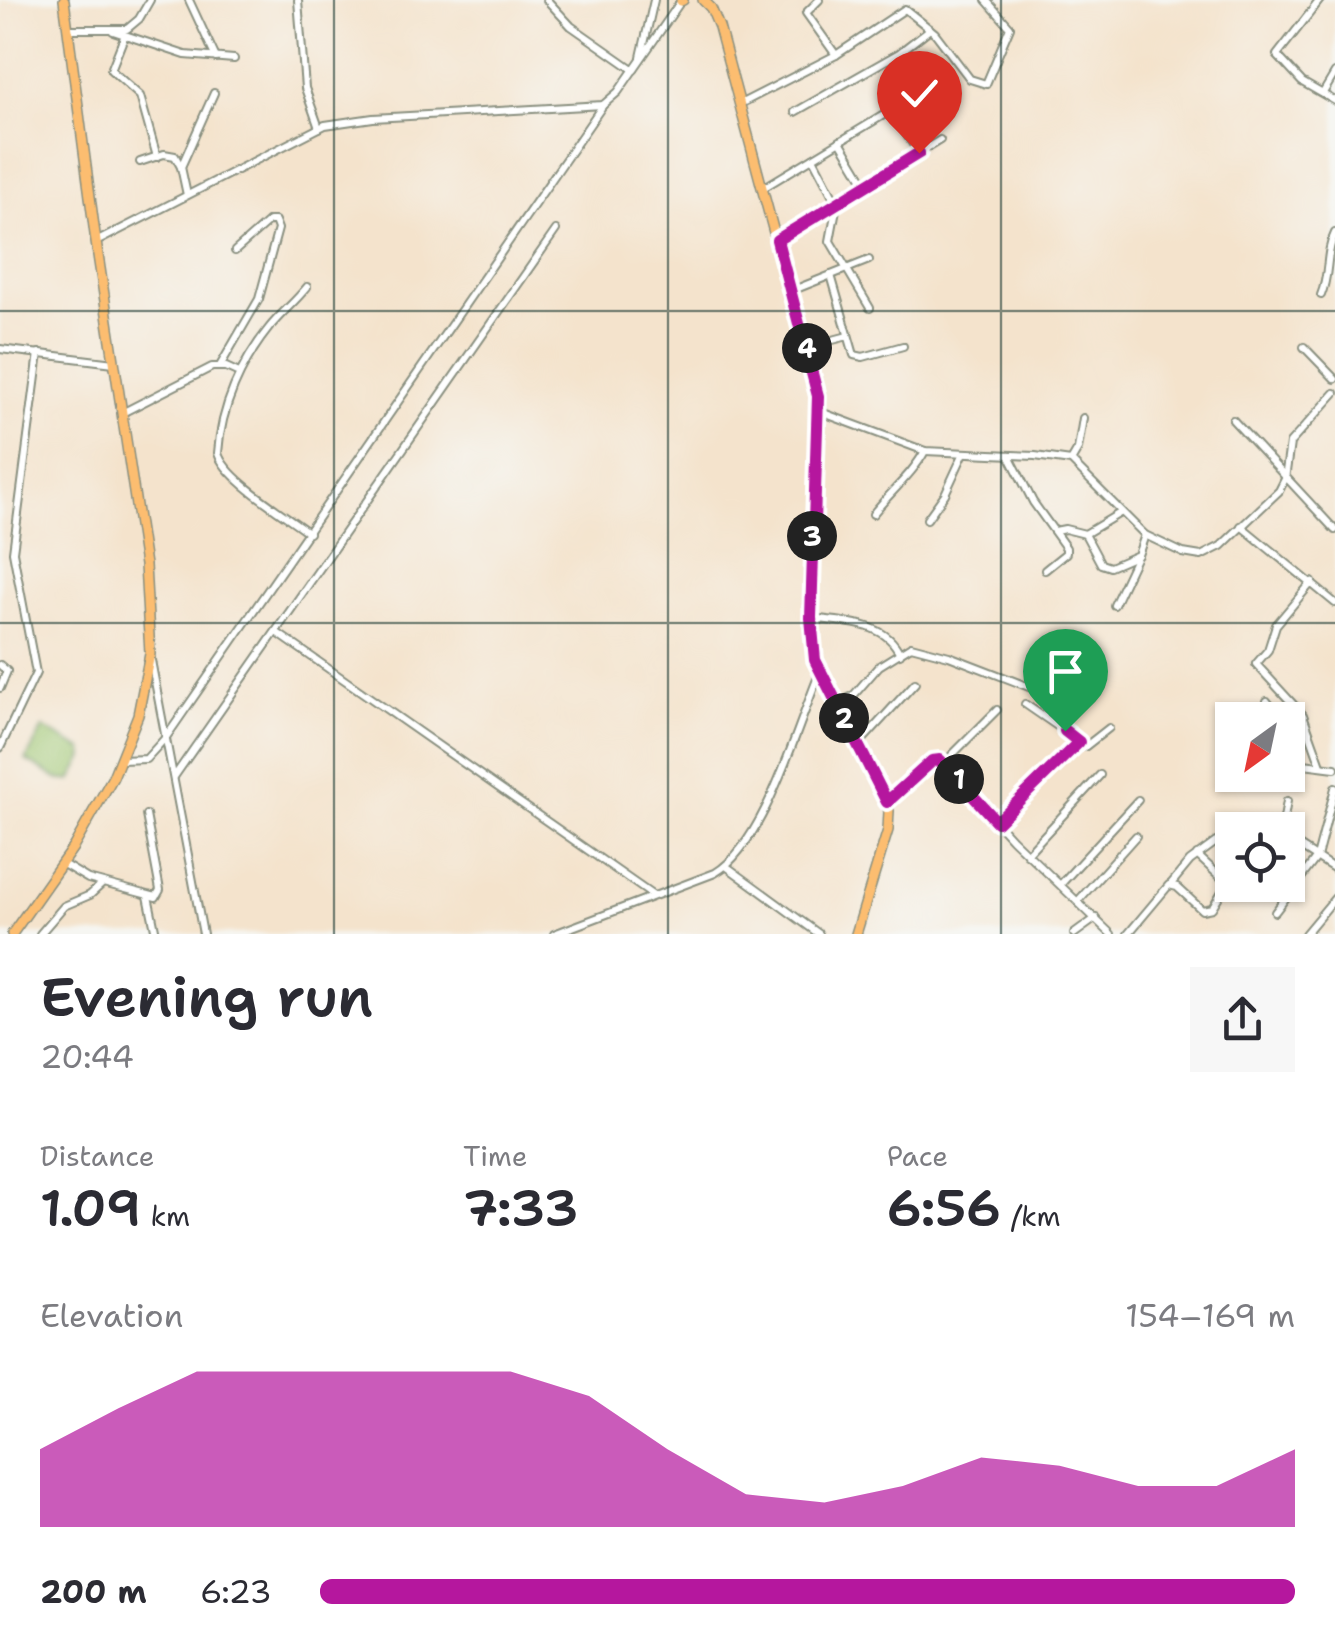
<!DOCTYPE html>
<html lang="en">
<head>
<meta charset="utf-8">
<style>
	:root { --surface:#fff; --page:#f7f7f7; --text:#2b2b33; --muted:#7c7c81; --accent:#b5179e }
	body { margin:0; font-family:"Shantell Sans",sans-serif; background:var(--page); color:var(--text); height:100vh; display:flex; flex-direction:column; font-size:38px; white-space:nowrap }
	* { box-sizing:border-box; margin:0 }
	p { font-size:32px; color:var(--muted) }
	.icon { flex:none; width:55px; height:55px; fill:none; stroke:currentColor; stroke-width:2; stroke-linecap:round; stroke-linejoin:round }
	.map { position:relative; height:934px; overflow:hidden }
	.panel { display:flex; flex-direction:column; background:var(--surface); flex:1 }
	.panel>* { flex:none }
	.needle { width:65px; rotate:213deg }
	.tools { position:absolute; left:1215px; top:702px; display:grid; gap:20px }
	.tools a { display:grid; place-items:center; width:90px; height:90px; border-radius:0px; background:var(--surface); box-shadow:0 2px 8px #0004; font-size:50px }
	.pin { position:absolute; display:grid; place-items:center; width:85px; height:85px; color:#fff; margin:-102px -42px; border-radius:50% 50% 50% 0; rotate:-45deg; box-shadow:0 0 10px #0007 }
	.pin .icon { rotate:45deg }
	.km { position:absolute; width:50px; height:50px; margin:-25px; border-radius:50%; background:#222; color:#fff; font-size:28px; line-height:50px; text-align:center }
	.round { display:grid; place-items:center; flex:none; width:105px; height:105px; border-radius:0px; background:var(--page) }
	.overview { display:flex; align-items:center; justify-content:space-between; height:170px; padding:0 40px }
	h1 { font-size:55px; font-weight:600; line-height:75px }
	.stats { display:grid; grid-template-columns:repeat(3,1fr); gap:15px; height:170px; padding:10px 40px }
	.stats div { display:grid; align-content:center }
	.stats b { font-size:50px; font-weight:600 }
	.stats small { font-size:28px; font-weight:400 }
	.stats p { font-size:28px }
	.chart { height:280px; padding:20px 40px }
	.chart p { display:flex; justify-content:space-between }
	.chart svg { width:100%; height:180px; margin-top:10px; fill:var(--accent); opacity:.7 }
	ul { padding:0 40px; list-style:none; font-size:32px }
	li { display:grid; grid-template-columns:160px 120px 1fr; align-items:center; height:75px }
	li i { height:25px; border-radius:12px; background:var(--accent) }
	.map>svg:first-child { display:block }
	.park { fill:#9fc670; stroke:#5f8252; stroke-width:2.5 }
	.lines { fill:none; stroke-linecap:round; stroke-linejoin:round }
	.minor-casing { stroke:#8a9080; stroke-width:10 }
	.major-casing { stroke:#8a9080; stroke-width:12 }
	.minor { stroke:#fff; stroke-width:6 }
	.major { stroke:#fcbd6f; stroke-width:9 }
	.route-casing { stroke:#fff; stroke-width:20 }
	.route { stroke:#b5179e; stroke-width:12 }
	.grid { fill:none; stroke:#1f3d34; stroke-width:2.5; stroke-opacity:0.55 }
</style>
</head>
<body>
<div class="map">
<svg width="1335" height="934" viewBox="0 0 1335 934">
	<rect width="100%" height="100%" fill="#f6f6f2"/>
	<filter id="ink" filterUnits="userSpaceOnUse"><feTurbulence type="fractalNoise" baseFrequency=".01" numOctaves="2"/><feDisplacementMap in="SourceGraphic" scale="20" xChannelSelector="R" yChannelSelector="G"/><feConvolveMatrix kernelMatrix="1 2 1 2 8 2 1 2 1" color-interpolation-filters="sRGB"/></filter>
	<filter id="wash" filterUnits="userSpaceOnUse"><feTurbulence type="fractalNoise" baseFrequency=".0048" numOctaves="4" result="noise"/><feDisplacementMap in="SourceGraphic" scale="40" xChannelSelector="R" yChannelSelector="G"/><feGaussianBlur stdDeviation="2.25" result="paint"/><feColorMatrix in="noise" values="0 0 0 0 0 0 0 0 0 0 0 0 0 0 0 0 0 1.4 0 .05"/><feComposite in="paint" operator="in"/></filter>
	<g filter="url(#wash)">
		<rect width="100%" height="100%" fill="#f4e3cc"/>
		<polygon class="park" points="43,728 83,750 84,757 71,781 58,779 26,760"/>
	</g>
	<g filter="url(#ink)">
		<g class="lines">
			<g class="minor-casing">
				<g id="minor">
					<polyline points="189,0 216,58"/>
					<polyline points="298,0 305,88 319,128"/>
					<polyline points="547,0 571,26 634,70"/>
					<polyline points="819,0 806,13 836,55"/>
					<polyline points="1320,0 1277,55 1302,82 1335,101"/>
					<polyline points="70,29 127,29 139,19 150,0"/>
					<polyline points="113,31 185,55 234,59"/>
					<polyline points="124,37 111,70 140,96 157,157"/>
					<polyline points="641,57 654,0"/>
					<polyline points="1323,93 1335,73"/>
					<polyline points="740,104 836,55 905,9 935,33 970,79 986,84 1010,27 986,0"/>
					<polyline points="890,111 919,153"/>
					<polyline points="795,112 899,53 930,29"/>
					<polyline points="840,141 867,186"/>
					<polyline points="813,158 837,204 830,241 870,308"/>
					<polyline points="140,162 164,154 175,156 181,167 187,195"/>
					<polyline points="181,167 214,93"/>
					<polyline points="763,188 915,96"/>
					<polyline points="777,240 940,140"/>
					<polyline points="96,242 325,125 373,118 603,105 618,92 681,1"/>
					<polyline points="831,275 854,355 863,357 903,346"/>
					<path d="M307,287C295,302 281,313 269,328C241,363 221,407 218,453C225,479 286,515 309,533"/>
					<polyline points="791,291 869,260"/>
					<path d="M1321,295C1330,274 1325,253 1335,233"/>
					<polyline points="806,347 848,336"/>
					<polyline points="1304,347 1335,379"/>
					<polyline points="0,349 114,363"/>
					<polyline points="220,366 259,299 278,229 275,221 269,221 235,251"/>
					<polyline points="818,411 925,451 1035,456 1071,461 1145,535 1183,553 1201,556 1221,546 1279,491 1285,479 1290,443 1335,393"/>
					<polyline points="122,413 212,367 226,367 239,373"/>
					<polyline points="1233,420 1335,530"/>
					<polyline points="1009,455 1033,502 1066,548 1066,553 1045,570"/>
					<polyline points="1071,461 1078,449 1083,418"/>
					<polyline points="1120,513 1085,534 1101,564 1110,567 1138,555 1145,535"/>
					<path d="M873,514C890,492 912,475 925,451"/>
					<polyline points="927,519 945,494 963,455"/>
					<polyline points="1241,526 1335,603"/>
					<polyline points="1055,531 1065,529 1085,534"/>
					<polyline points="1312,582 1276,625 1268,650 1256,664 1303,715 1321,765"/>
					<polyline points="1114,605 1137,556"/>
					<path d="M811,618C843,623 885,620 900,654"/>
					<polyline points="276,632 652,895"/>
					<polyline points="150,655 203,934"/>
					<polyline points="0,665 7,671 0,688"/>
					<polyline points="1267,701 1282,720"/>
					<polyline points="836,703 853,696 879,666 911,646 949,656 1042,692"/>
					<polyline points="1025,704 1086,746 1109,728"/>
					<polyline points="1245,711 1253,720"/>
					<polyline points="1288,729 1299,763"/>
					<polyline points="859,744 915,683"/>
					<polyline points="0,748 36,673 13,552 39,353"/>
					<polyline points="121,760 146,759 167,736 603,105"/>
					<polyline points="1288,762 1335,768"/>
					<polyline points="944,763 997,710"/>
					<polyline points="174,777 556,230"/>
					<polyline points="887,802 932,761 940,760 1012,839 1111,934"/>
					<polyline points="997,822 1079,742"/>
					<polyline points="1262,825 1272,830"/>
					<polyline points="1282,830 1287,801"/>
					<polyline points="1288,839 1335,869"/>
					<polyline points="1027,854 1100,775"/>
					<polyline points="63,864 88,879 156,897 160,890 146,815"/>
					<polyline points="726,866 819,934"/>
					<polyline points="1061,884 1138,800"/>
					<polyline points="1171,884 1190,861 1216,842 1221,843 1232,854"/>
					<polyline points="148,896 156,934"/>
					<polyline points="1078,901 1136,836"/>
					<polyline points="1275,912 1317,857 1335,788"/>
					<polyline points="40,934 64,906 90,895 102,884"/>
					<path d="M554,934L715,873C765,844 797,726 820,672"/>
					<polyline points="1074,934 1096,918"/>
					<polyline points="1128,934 1169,885 1177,887 1202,910 1212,908 1227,883 1197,855"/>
					<polyline points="1305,934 1335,898"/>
				</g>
			</g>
			<g class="major-casing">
				<g id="major">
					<polyline points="703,0 711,8 719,27 818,397 811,618 815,660 881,788 889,811 888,830 856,934"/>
					<polyline points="681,1 683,0"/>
					<polyline points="12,934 74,846 113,777 138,715 150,654 145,565 96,242 64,0"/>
				</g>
			</g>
			<use href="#minor" class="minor"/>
			<use href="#major" class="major"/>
		</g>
	</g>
	<g class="lines" filter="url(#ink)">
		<g class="route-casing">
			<polyline id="route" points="919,153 777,240 818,396 811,618 815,660 887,802 932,761 940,760 997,822 1079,742 1065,731"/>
		</g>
		<use href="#route" class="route"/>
	</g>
	<path class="grid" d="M334,0V934M668,0V934M1001,0V934M0,311H1335M0,623H1335"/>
</svg>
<div class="tools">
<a><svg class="needle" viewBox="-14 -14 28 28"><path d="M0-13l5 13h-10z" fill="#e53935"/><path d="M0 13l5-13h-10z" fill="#7c7c81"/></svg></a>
<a><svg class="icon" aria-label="locate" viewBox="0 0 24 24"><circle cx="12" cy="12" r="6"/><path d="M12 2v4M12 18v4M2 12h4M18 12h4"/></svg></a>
</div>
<div class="pin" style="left:1065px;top:731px;background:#1e9e55"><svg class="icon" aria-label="arrive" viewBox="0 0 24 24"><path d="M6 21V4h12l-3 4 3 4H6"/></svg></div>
<div class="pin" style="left:919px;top:153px;background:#d93025"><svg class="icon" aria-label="check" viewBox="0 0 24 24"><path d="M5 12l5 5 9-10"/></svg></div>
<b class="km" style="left:959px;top:779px">1</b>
<b class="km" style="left:844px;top:718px">2</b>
<b class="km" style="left:812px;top:536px">3</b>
<b class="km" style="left:807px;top:348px">4</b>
</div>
<section class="panel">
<div class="overview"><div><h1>Evening run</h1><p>20:44</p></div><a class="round"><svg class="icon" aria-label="share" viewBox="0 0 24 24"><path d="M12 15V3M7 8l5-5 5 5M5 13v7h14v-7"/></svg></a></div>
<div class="stats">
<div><p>Distance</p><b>1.09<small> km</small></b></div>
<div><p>Time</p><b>7:33</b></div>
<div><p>Pace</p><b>6:56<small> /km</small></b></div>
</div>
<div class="chart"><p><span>Elevation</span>154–169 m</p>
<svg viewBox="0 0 160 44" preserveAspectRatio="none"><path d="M0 44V25L10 15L20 6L30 6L40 6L50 6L60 6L70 12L80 25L90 36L100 38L110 34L120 27L130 29L140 34L150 34L160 25V44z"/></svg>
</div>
<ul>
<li><b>200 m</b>6:23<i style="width:100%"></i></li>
</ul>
</section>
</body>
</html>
